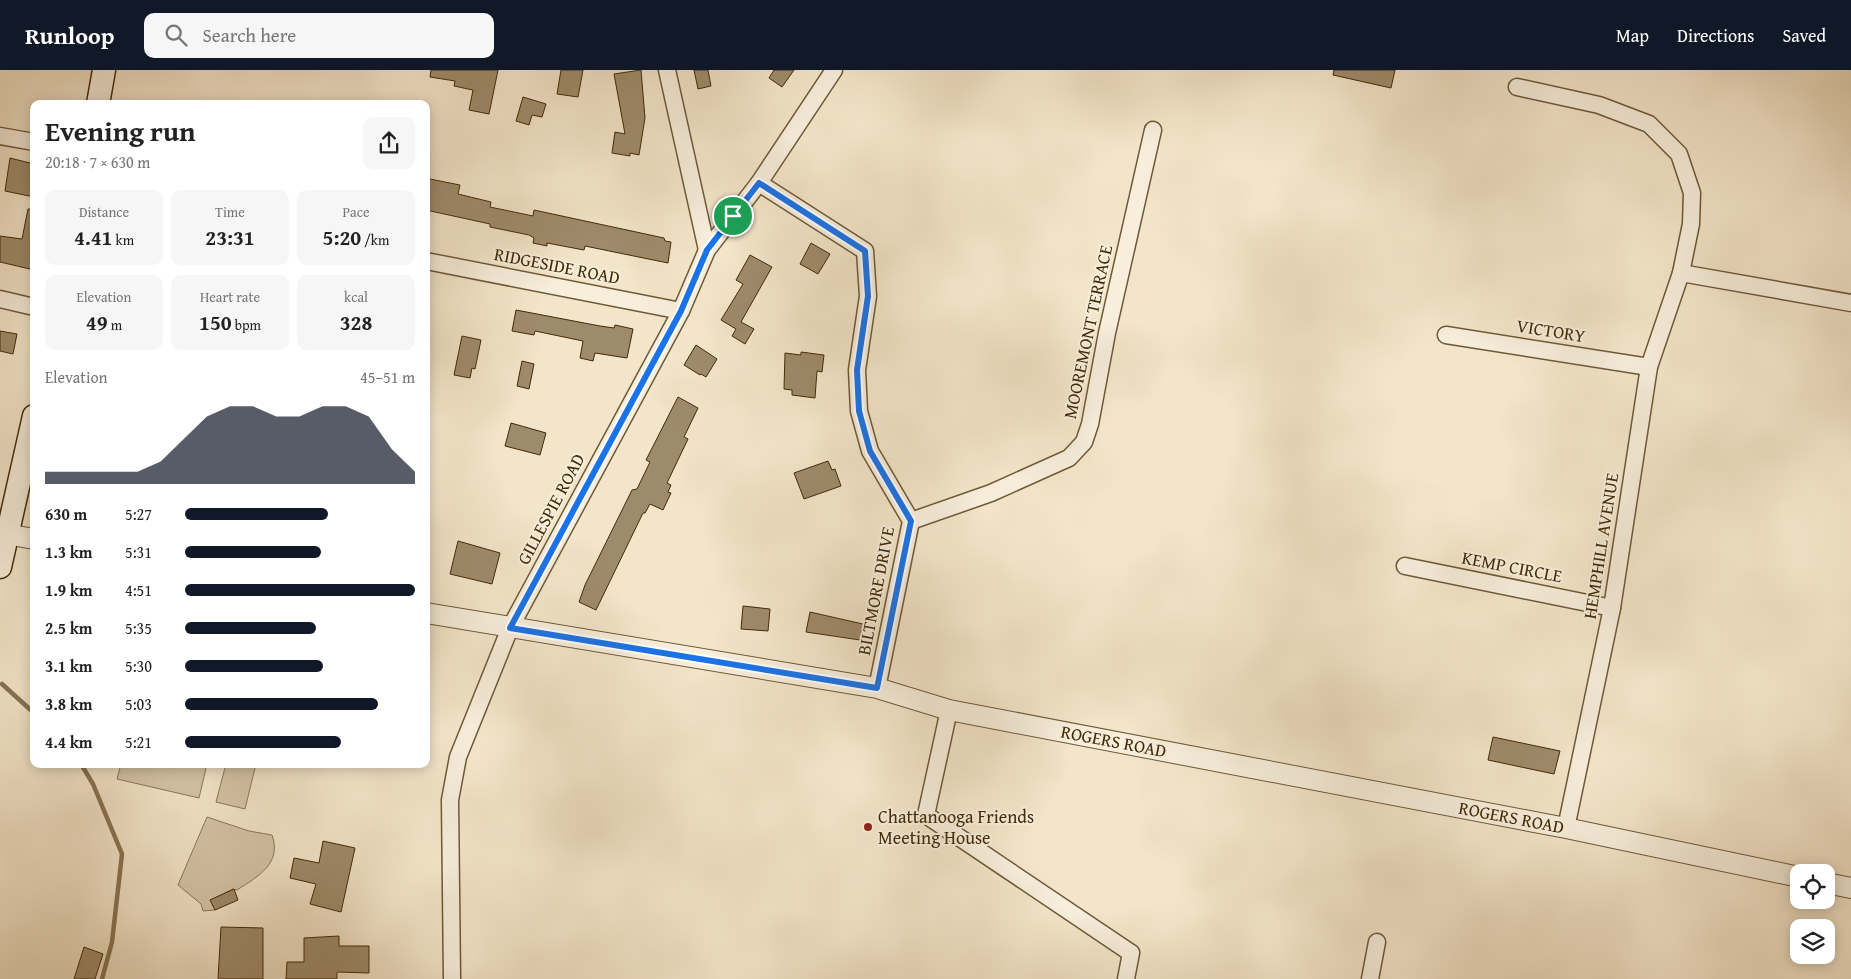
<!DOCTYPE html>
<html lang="en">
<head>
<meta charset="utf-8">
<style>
	:root { --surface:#fff; --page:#f6f6f6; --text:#222; --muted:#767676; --accent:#111827 }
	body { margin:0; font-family:"Gentium Book Plus",serif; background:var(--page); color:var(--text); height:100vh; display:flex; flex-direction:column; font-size:19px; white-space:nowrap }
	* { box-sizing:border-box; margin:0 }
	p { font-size:16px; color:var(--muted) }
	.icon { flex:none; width:28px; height:28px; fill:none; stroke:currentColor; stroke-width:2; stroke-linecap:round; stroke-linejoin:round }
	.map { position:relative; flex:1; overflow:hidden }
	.details { position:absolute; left:30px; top:30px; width:400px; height:668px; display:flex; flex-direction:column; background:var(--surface); border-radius:10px; box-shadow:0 2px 12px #0003 }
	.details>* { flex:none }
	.tools { position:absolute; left:1790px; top:794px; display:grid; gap:10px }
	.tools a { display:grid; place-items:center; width:45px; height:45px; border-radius:10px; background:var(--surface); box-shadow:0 2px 12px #0003; font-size:25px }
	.pin { position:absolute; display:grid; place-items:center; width:42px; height:42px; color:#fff; margin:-21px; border:2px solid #fff; border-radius:50%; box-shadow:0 1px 5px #0007 }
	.round { display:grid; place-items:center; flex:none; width:52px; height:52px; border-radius:10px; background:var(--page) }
	.headline { display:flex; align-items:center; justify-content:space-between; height:85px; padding:0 15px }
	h1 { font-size:28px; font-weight:700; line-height:38px }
	.stats { display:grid; grid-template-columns:repeat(3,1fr); gap:8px; height:85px; padding:5px 15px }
	.stats div { display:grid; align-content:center; border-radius:10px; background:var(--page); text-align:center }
	.stats b { font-size:21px; font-weight:700 }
	.stats small { font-size:14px; font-weight:400 }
	.stats p { font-size:14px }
	.chart { height:140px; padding:10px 15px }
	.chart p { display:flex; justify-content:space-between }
	.chart svg { width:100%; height:90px; margin-top:5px; fill:var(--accent); opacity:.7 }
	ul { padding:0 15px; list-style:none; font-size:16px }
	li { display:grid; grid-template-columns:80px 60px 1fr; align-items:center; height:38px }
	li i { height:12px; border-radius:6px; background:var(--accent) }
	header { display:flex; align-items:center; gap:30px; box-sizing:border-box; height:70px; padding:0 25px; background:var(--accent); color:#fff }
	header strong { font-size:24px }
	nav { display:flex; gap:28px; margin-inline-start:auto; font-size:18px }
	.search { width:350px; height:45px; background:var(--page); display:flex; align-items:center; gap:12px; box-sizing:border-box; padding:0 18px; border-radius:10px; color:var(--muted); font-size:19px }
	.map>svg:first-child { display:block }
	.green { fill:#d5c5a8; stroke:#8c7857 }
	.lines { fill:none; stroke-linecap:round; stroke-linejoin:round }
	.stream { stroke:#887453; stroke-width:4.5 }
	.building { fill:#9e8b6b; stroke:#422a06 }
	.minor-casing { stroke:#6e5937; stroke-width:19 }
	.tertiary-casing { stroke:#6e5937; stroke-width:22 }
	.secondary-casing { stroke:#422a06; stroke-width:25 }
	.minor { stroke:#f7eedc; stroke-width:16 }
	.tertiary { stroke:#f7eedc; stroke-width:20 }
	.secondary { stroke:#f7eedc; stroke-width:22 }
	.route-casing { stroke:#fff; stroke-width:10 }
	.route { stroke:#1a73e8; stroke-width:6 }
	.poi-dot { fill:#8f2418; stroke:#f7eedc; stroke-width:2 }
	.labels { text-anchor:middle; stroke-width:4; stroke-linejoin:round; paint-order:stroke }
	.street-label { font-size:18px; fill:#422a06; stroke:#f7eedc }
	.poi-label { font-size:18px; fill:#422a06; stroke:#f7eedc; text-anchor:start }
</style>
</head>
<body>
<header>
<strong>Runloop</strong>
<div class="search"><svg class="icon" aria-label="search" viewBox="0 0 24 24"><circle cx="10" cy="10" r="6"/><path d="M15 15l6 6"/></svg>Search here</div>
<nav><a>Map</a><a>Directions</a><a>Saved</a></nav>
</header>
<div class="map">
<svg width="1851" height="909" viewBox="0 0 1851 909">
	<rect width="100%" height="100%" fill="#f3e5c9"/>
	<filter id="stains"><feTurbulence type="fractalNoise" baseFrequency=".004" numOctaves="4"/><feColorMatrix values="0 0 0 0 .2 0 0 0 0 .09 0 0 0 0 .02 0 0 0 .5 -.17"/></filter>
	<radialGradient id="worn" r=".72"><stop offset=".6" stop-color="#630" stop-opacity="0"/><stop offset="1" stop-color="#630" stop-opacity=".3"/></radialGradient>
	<g class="green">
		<polygon points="121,694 207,694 199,728 117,709"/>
		<polygon points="226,694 256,694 245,739 216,732"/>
		<path d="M207,747L249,761L272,765C282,793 259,806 237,820L233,819L211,830L215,840L203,841L201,834L178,815Z"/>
	</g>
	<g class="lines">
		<g class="stream">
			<polyline points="2,614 34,643"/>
			<polyline points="81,694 93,714 122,784 112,872 102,909"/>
		</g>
	</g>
	<g class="building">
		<polygon points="431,0 498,0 489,44 469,40 473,20 454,16 455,11 430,7"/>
		<polygon points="561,0 583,0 578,27 557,24"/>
		<polygon points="641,0 645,48 639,85 630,83 630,86 612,83 615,62 625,64 614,4"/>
		<polygon points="694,0 708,0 711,16 698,19"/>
		<polygon points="774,0 794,0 782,17 769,8"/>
		<polygon points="1334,0 1395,0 1391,18 1333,5"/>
		<polygon points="523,27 546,34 542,47 532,45 529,55 516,51"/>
		<polygon points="10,88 34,94 34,127 5,121"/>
		<polygon points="430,109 460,115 458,124 491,132 490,137 533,146 534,140 664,168 665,171 671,172 668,193 585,176 584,180 547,173 547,176 533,173 534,168 529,165 490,157 490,154 426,140 426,119"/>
		<polygon points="28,139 34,139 34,200 0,192 0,166 22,169"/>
		<polygon points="811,173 830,184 818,204 800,194"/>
		<polygon points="750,185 772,197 741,252 754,259 745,274 732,266 736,259 721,250 743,214 736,210"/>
		<polygon points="516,240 600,256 614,258 615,255 633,259 627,288 595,283 593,291 580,288 583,271 535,261 534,265 512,261"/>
		<polygon points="0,261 17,264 13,284 0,281"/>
		<polygon points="462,266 481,270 475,299 472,298 470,308 454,305"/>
		<polygon points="696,275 717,289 706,307 701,304 700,305 684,295"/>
		<polygon points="801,282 824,285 822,302 817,301 815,328 792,325 792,320 784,319 785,283 801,285"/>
		<polygon points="522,291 534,294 529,319 517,316"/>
		<polygon points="678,327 698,338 684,367 688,369 667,413 671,415 668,422 671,423 663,440 650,434 645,443 643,443 596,540 579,532 585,515 632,420 637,419 650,392 646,390"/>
		<polygon points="511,353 546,363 540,385 505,376"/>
		<polygon points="828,391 832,400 835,399 841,416 804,429 794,403"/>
		<polygon points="458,471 500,483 492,514 450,504"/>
		<polygon points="743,536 770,539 768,561 741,559"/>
		<polygon points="810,542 863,554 860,570 806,562"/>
		<polygon points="1493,667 1560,681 1554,704 1488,690"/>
		<polygon points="323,771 355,778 341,842 310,834 316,814 290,808 294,788 319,793"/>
		<polygon points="234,819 238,830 215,840 210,830"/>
		<polygon points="221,857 263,858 263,909 218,909"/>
		<polygon points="339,866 339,876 369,876 369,903 337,902 337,909 286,909 287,892 304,892 304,868"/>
		<polygon points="84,877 103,884 95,909 74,909"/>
	</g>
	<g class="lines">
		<g class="minor-casing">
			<g id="minor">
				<polyline points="667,0 707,180"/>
				<polyline points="1517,17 1599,35 1649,54 1679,84 1692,123 1691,154 1681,203 1649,297 1612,538 1566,758"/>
				<polyline points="0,66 34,72"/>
				<polyline points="759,113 865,181 868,226 857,300 859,341 870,381 911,451 877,618"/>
				<polyline points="426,191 681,241"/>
				<polyline points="1681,203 1851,233"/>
				<polyline points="0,229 34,237"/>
				<polyline points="1446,265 1649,297"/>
				<polyline points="911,451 991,423 1069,388 1084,372 1090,354 1107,263 1153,60"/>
				<polyline points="1405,496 1612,538"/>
				<polyline points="949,640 926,745 1131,883 1126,909"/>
				<polyline points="452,909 450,730 458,687 510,558 681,241 707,180 759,113 834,0"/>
				<polyline points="1370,909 1377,872"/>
			</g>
		</g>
		<g class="tertiary-casing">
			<g id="tertiary">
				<polyline points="6,464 34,469"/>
				<path id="s1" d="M426,543L877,618L949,640L1566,758L1799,807"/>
				<polyline points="1826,813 1851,818"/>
			</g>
		</g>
		<g class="secondary-casing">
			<g id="secondary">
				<polyline points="98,34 104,0"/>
				<polyline points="0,497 34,346"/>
			</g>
		</g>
		<use href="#minor" class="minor"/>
		<use href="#tertiary" class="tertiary"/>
		<use href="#secondary" class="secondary"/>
	</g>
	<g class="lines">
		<g class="route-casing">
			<polygon id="route" points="759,113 865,181 868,226 857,300 859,341 870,381 911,451 877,618 510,558 681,241 707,180"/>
		</g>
		<use href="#route" class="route"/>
	</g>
	<circle class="poi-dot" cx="868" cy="757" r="5"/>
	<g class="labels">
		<g class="street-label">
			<text transform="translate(557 196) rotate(11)" y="6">RIDGESIDE ROAD</text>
			<text transform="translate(1551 261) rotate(9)" y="6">VICTORY</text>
			<text transform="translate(1088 262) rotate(-78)" y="6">MOOREMONT TERRACE</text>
			<text transform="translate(551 439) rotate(-62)" y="6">GILLESPIE ROAD</text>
			<text transform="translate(1601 476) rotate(-81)" y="6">HEMPHILL AVENUE</text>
			<text transform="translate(1512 497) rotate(11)" y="6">KEMP CIRCLE</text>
			<text transform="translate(876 521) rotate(-79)" y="6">BILTMORE DRIVE</text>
			<text dy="6" stroke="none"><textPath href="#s1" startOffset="700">ROGERS ROAD</textPath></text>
			<text dy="6" stroke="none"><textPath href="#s1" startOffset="1105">ROGERS ROAD</textPath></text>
		</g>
		<g class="poi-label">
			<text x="878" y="753">Chattanooga Friends<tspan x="878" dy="21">Meeting House</tspan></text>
		</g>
	</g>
	<rect width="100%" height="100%" filter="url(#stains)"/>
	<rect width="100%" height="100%" fill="url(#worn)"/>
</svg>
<div class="tools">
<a><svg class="icon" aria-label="locate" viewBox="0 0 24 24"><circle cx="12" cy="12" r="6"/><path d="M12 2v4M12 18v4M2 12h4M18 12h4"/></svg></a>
<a><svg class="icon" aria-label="layers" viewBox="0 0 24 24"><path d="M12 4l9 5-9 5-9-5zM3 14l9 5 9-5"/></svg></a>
</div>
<div class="pin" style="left:733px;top:146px;background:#1e9e55"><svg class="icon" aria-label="arrive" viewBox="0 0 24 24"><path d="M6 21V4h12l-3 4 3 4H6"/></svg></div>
<section class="details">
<div class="headline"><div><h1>Evening run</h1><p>20:18 · 7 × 630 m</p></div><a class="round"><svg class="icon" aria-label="share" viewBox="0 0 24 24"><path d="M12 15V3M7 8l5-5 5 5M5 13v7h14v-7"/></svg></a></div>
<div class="stats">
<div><p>Distance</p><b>4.41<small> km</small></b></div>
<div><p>Time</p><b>23:31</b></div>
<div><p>Pace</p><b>5:20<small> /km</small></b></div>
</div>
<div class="stats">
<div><p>Elevation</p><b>49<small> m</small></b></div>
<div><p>Heart rate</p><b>150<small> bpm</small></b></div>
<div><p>kcal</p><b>328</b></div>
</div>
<div class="chart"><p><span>Elevation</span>45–51 m</p>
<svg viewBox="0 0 160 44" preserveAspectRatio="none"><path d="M0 44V38L10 38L20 38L30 38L40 38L50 33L60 22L70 11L80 6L90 6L100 11L110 11L120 6L130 6L140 11L150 27L160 38V44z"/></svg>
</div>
<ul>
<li><b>630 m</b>5:27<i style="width:62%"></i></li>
<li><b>1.3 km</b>5:31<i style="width:59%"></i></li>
<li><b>1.9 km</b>4:51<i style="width:100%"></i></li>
<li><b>2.5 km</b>5:35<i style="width:57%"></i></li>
<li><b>3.1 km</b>5:30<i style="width:60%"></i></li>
<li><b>3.8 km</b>5:03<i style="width:84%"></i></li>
<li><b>4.4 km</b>5:21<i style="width:68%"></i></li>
</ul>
</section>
</div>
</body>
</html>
